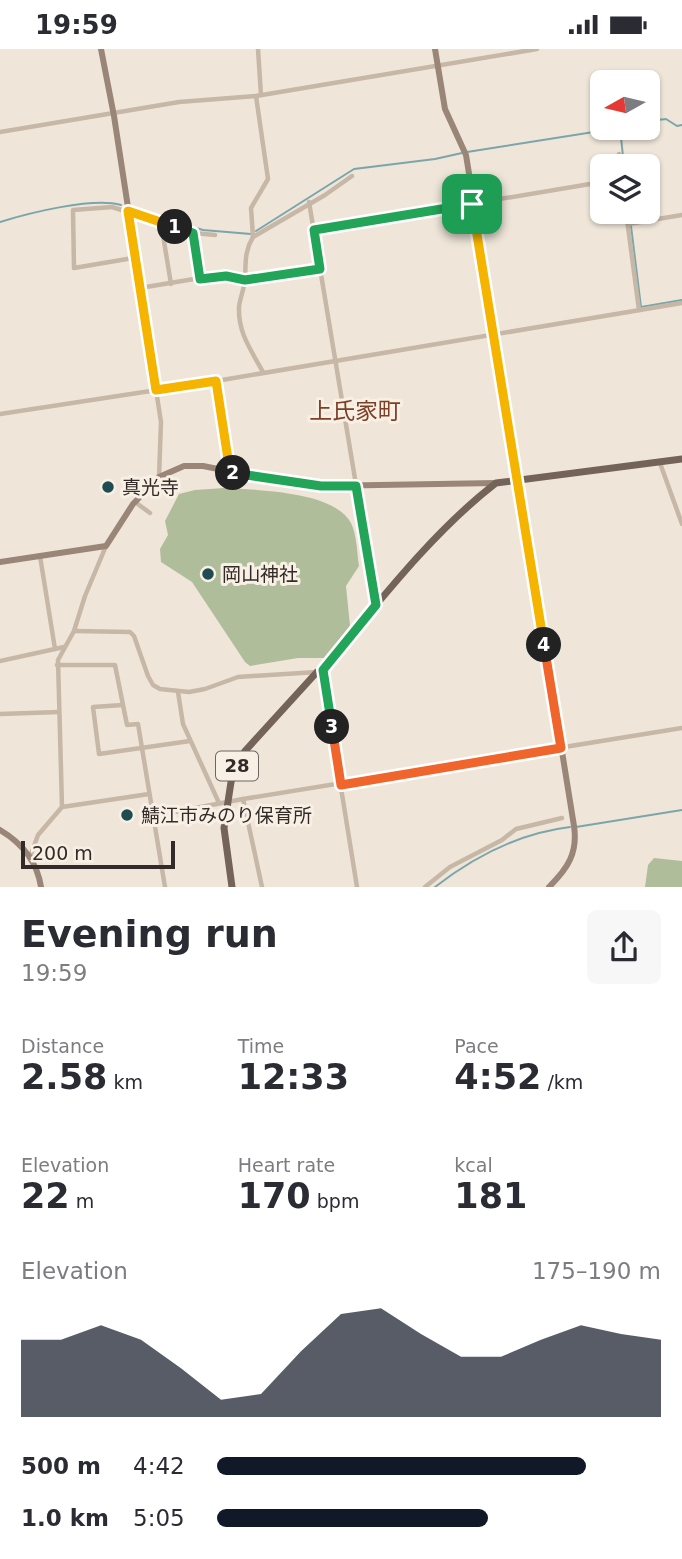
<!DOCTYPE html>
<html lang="en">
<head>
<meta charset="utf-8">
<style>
	:root { --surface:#fff; --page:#f7f7f7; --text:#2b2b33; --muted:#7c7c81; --accent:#111827 }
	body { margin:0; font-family:"DejaVu Sans","Noto Sans JP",sans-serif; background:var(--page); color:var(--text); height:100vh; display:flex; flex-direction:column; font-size:26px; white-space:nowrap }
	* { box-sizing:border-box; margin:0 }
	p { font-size:23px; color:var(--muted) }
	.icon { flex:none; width:38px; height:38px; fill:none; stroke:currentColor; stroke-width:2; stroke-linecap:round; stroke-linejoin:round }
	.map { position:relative; height:838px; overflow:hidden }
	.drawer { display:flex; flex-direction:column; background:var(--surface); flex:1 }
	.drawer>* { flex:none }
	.needle { width:46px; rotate:262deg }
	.fabs { position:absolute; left:590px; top:21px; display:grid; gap:14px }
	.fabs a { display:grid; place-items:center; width:70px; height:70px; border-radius:10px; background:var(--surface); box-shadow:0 2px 5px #0004; font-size:35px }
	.scale { position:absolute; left:21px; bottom:18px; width:154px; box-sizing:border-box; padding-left:7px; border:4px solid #332b27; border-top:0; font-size:19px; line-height:24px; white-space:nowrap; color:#332b27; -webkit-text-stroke:5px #f8f0e5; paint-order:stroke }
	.pin { position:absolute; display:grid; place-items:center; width:60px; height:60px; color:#fff; margin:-30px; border-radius:14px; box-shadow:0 4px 10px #0006 }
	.km { position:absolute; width:35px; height:35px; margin:-18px; border-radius:50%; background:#222; color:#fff; font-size:19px; line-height:35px; text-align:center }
	.round { display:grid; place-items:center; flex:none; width:74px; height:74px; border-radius:10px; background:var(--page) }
	.summary { display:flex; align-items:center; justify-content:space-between; height:119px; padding:0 21px }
	h1 { font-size:38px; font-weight:600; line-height:52px }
	.stats { display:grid; grid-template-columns:repeat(3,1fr); gap:10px; height:119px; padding:7px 21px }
	.stats div { display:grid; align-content:center }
	.stats b { font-size:35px; font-weight:600 }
	.stats small { font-size:19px; font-weight:400 }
	.stats p { font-size:19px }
	.chart { height:196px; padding:14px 21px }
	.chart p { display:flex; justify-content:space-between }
	.chart svg { width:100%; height:126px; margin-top:7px; fill:var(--accent); opacity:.7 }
	ul { padding:0 21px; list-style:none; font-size:23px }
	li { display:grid; grid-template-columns:112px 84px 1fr; align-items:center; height:52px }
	li i { height:18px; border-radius:9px; background:var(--accent) }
	.status { display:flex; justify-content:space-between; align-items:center; height:49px; padding:0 35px; background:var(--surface); direction:ltr }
	.status svg { height:19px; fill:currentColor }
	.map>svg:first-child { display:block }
	.green { fill:#b0bd9b }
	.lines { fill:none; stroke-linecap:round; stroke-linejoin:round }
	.stream { stroke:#7aa6ab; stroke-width:2 }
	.street { stroke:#c7b7a6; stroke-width:4.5 }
	.secondary { stroke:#9a8678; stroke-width:6 }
	.primary { stroke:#746358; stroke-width:7 }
	.split-1-casing { stroke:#fff; stroke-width:14 }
	.split-2-casing { stroke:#fff; stroke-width:14 }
	.split-3-casing { stroke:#fff; stroke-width:14 }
	.split-4-casing { stroke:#fff; stroke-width:14 }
	.split-5-casing { stroke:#fff; stroke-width:14 }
	.split-1 { stroke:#22a559; stroke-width:9 }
	.split-2 { stroke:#f5b400; stroke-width:9 }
	.split-3 { stroke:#22a559; stroke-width:9 }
	.split-4 { stroke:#f0652b; stroke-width:9 }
	.split-5 { stroke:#f5b400; stroke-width:9 }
	.poi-dot { fill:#1f4c52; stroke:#f8f0e5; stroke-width:2.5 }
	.labels { text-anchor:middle; stroke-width:6; stroke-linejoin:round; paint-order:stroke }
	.shield { fill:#f8f0e5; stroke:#6e6660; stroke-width:2 }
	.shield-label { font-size:18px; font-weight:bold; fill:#332b27 }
	.poi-label { font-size:19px; fill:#332b27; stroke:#f8f0e5; text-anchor:start }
	.quarter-label { font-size:23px; fill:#7d3f25; stroke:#f8f0e5 }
</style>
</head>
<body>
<div class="status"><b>19:59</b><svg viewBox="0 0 49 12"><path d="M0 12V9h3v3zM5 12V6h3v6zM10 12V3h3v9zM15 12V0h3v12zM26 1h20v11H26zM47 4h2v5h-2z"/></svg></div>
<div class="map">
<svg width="682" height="838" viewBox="0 0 682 838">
	<rect width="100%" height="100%" fill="#efe6d9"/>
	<g class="green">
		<path d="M224,439C257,441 334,442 351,474C357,486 357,505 359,517L346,537L350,577L327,609H298L250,617L245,613L192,533L161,513L160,500L168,486L165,472L179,445L195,441Z"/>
		<polygon points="654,809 682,812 682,838 645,838 648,816"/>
	</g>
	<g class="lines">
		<g class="stream">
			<polyline points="648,72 666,70 677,77 682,76"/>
			<polyline points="620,79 624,117"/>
			<polyline points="467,103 600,82 603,79"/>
			<polyline points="131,159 203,181 251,185"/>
			<polyline points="629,163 630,170"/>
			<path d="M0,173C29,164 92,148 121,156"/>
			<polyline points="631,177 641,258 682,251"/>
			<polyline points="256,182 354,120 435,110 462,104"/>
			<polyline points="576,778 682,761"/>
			<path d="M435,838C475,807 520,784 570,778"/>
		</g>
		<g class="street">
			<polyline points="258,0 261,46"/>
			<polyline points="0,83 179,53 256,47 537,0"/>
			<polyline points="619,105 620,117"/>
			<polyline points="309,153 376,556"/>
			<polyline points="626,163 639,261"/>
			<polyline points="161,174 171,235"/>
			<polyline points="628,175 682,166"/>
			<polyline points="314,181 602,133"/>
			<polyline points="193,184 200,230"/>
			<polyline points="253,188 251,159 268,130 256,47"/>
			<polyline points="133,209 74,219 73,161 112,158 194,184 215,186"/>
			<polyline points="140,239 212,227 245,231 320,220"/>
			<path d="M263,323C251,301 238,284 239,258C240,249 244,240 245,231C246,214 244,203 253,188L325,146L352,127"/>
			<polyline points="216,332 230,423"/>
			<polyline points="156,341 161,373 159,428"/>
			<polyline points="0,365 216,332 682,254"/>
			<polyline points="660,414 682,475"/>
			<polyline points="135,453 150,464"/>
			<polyline points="40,507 55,600"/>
			<polyline points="74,582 130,583 134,587 148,627 153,636 160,640 189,643 205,640 238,628 317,623"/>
			<polyline points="0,612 64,598"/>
			<polyline points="57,616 115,616 127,676 138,675 165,838"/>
			<polyline points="322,621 357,838"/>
			<polyline points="178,643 183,675 219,754"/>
			<polyline points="123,656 93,658 99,705 190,692"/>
			<polyline points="0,665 59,663"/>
			<polyline points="243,750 262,838"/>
			<polyline points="62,758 58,611 74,582 85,547 106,497"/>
			<polyline points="153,767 243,750 682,679"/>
			<polyline points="30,808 38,786 62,758 149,745"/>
			<polyline points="425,838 450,818 502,791 516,780 562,769"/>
		</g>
		<g class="secondary">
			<polyline points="101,0 114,67 156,341"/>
			<path d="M435,0L445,60L466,106L574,777C578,804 568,819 549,838"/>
			<polyline points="0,513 106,497 133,455 159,428 184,417 203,417 274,431 321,437 496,434"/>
			<path d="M0,781C22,794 37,812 41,838"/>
		</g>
		<path class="primary" d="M232,838L224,779L231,733L239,713L245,702L317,623L322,621C375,558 431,484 496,434L682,410"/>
	</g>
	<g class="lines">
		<g class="split-1-casing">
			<polyline id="split-1" points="175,178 193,184 200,230 226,227 245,231 320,220 314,181 472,155"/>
		</g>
		<g class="split-2-casing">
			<polyline id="split-2" points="175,178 128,162 156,341 216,332 230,423 233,424"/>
		</g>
		<g class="split-3-casing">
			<polyline id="split-3" points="233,424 321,437 356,437 376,556 323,621 332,678"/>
		</g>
		<g class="split-4-casing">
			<polyline id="split-4" points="332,678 341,736 561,699 544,596"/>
		</g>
		<g class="split-5-casing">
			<polyline id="split-5" points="472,155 544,596"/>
		</g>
		<use href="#split-1" class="split-1"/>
		<use href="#split-2" class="split-2"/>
		<use href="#split-3" class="split-3"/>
		<use href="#split-4" class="split-4"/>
		<use href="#split-5" class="split-5"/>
	</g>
	<g class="poi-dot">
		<circle cx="108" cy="438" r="7"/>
		<circle cx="208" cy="525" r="7"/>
		<circle cx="127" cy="766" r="7"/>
	</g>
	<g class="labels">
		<rect class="shield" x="216" y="702.5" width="42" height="29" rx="5"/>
		<g class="shield-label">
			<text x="237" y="723">28</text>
		</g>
		<g class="poi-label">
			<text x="122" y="445">真光寺</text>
			<text x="222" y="532">岡山神社</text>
			<text x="141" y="773">鯖江市みのり保育所</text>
		</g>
		<g class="quarter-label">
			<text x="355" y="370">上氏家町</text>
		</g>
	</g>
</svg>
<div class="fabs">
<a><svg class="needle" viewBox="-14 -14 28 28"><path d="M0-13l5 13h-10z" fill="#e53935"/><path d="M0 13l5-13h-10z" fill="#7c7c81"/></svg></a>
<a><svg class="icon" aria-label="layers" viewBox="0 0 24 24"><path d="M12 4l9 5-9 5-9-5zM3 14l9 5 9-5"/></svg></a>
</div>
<div class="scale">200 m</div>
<div class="pin" style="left:472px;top:155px;background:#1e9e55"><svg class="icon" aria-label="arrive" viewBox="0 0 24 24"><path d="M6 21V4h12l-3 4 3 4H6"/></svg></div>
<b class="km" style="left:175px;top:178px">1</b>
<b class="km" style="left:233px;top:424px">2</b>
<b class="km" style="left:332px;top:678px">3</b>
<b class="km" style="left:544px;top:596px">4</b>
</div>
<section class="drawer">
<div class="summary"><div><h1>Evening run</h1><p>19:59</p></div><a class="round"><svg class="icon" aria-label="share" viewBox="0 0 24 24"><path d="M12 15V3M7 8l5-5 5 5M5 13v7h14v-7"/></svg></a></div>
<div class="stats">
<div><p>Distance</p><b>2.58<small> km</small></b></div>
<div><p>Time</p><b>12:33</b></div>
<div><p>Pace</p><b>4:52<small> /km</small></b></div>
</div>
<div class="stats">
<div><p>Elevation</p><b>22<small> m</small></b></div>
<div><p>Heart rate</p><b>170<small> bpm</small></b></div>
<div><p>kcal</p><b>181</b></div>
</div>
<div class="chart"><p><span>Elevation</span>175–190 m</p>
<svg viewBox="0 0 160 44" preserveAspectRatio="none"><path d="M0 44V17L10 17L20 12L30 17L40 27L50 38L60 36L70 21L80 8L90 6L100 15L110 23L120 23L130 17L140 12L150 15L160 17V44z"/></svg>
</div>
<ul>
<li><b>500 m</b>4:42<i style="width:83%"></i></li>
<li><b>1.0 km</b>5:05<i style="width:61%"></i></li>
</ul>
</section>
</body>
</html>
